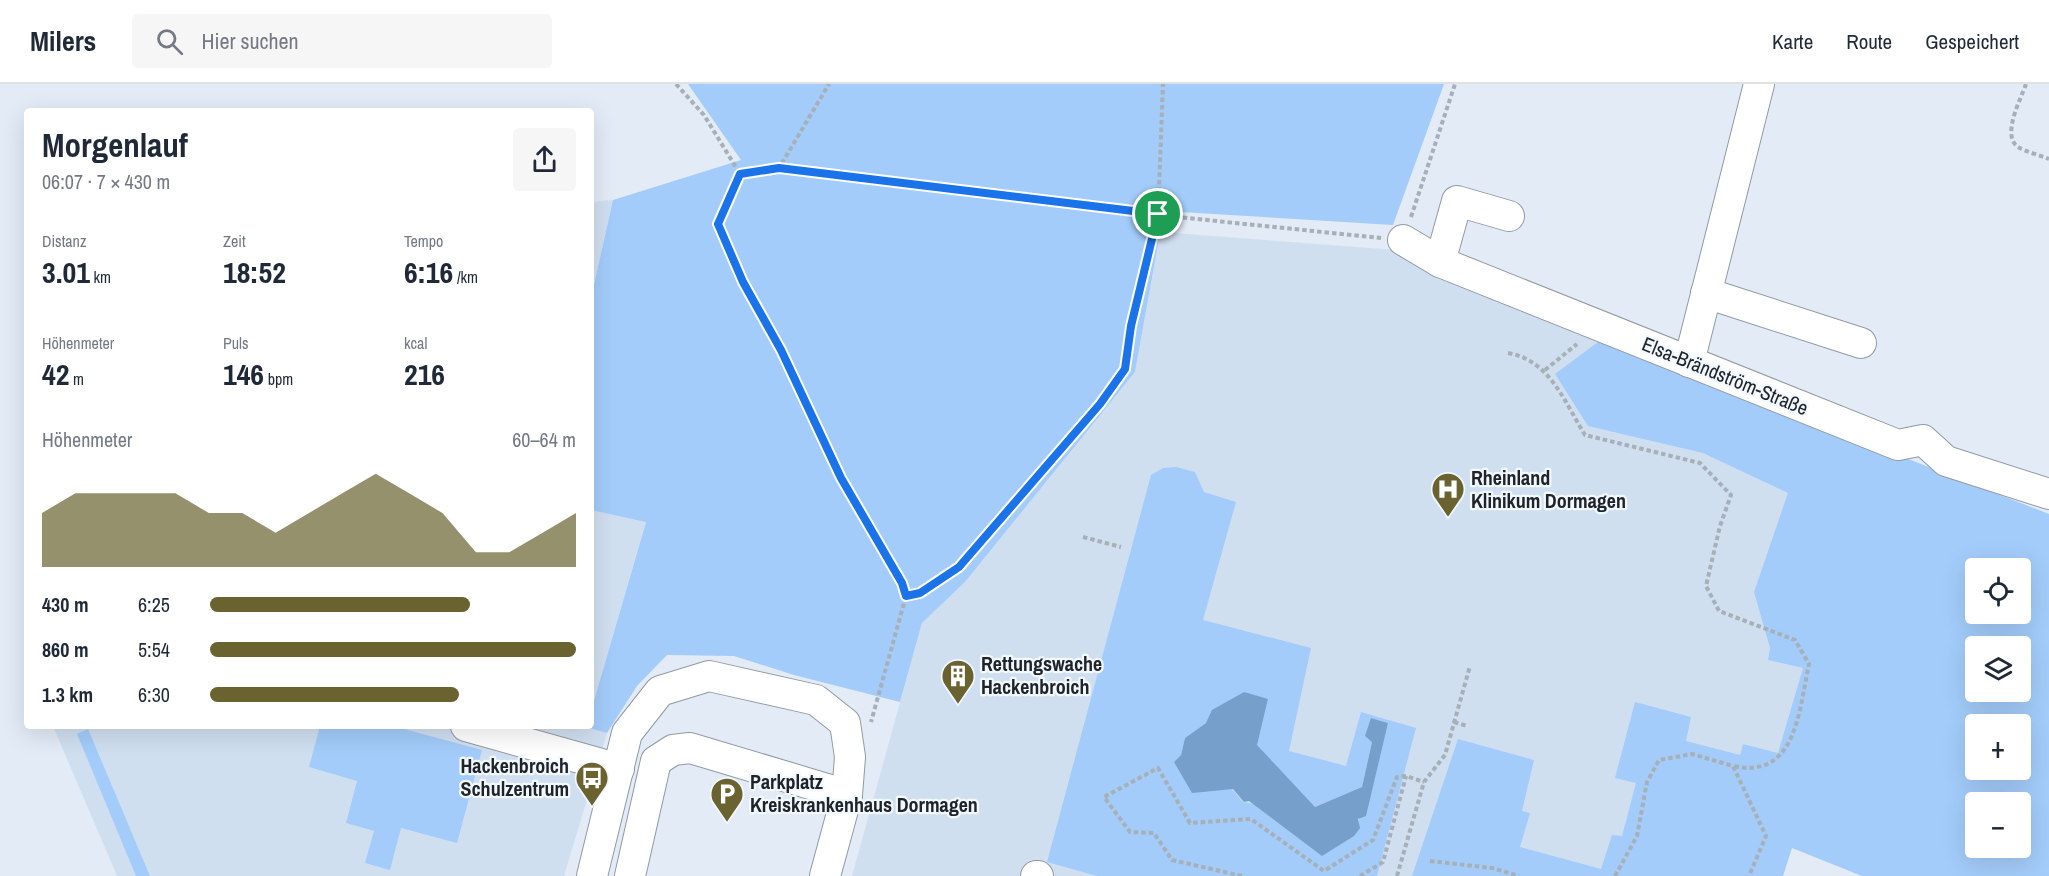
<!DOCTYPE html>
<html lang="de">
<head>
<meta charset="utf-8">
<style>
	:root { --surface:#fff; --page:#f6f6f7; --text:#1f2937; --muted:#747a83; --line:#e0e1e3; --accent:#6a6330 }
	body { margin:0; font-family:"Archivo Narrow",sans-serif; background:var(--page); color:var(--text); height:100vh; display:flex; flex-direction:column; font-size:22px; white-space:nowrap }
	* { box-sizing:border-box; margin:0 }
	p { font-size:20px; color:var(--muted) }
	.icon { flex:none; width:33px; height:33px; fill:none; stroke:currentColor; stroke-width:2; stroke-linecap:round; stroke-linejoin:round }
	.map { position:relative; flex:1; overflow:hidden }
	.details { position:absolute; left:24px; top:24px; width:570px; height:621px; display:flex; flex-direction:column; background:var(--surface); border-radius:6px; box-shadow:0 6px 24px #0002 }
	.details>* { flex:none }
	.fabs { position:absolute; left:1965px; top:474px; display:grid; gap:12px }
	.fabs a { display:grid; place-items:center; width:66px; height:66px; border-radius:6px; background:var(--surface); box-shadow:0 6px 24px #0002; font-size:30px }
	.pin { position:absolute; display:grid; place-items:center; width:51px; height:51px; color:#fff; margin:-26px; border:3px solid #fff; border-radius:50%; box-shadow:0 2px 6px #0007 }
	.round { display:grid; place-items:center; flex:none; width:63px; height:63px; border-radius:6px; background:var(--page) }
	.head { display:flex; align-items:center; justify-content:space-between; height:102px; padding:0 18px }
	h1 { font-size:33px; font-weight:700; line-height:45px }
	.metrics { display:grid; grid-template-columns:repeat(3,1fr); gap:9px; height:102px; padding:6px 18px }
	.metrics div { display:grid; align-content:center }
	.metrics b { font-size:30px; font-weight:700 }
	.metrics small { font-size:16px; font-weight:400 }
	.metrics p { font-size:16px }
	.chart { height:168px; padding:12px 18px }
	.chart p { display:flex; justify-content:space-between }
	.chart svg { width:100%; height:108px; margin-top:6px; fill:var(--accent); opacity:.7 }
	ul { padding:0 18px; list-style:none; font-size:20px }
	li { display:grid; grid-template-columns:96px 72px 1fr; align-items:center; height:45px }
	li i { height:15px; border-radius:8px; background:var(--accent) }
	header { display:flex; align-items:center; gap:36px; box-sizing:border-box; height:84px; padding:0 30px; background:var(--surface); border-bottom:2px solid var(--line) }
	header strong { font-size:28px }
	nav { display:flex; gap:33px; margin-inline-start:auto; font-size:21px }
	.search { width:420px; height:54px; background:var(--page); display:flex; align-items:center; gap:15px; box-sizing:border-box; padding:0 21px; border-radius:6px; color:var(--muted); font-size:22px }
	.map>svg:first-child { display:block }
	.built { fill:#d0dff0 }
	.green { fill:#a3ccfa; fill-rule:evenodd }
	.water { fill:#769fcc }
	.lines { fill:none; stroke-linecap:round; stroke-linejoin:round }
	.minor-casing { stroke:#919aa4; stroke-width:32 }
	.path { stroke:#a7afb7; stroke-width:4; stroke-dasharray:4.5 3; stroke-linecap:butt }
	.minor { stroke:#fff; stroke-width:30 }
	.route-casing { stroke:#fff; stroke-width:12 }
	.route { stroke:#1a73e8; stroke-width:8 }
	.labels { text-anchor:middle; stroke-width:4.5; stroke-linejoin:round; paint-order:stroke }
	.street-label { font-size:20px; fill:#202428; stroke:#f2f8ff }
	.poi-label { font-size:20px; font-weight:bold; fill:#202428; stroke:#f2f8ff; text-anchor:start }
</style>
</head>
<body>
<header>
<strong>Milers</strong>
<div class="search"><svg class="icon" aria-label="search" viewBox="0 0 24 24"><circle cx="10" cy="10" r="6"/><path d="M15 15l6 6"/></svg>Hier suchen</div>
<nav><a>Karte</a><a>Route</a><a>Gespeichert</a></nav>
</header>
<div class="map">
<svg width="2049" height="792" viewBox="0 0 2049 792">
	<rect width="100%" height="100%" fill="#e2ebf6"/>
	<g class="built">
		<polygon points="613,116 591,214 591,118"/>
		<polygon points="1160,148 1396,166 1895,370 1783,792 852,792 922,539 965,498 1135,288"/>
		<polygon points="591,426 646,437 591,627"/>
		<polygon points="53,642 587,642 607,649 564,792 117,792"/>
	</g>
	<g class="green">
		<polygon points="688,0 1444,0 1393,141 1164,127 1135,288 965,498 922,539 900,618 794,591 734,572 667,571 637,602 607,649 586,643 591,642 591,627 646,438 591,426 591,214 613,116 741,76"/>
		<path d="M1602,255L2049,430V792H1862L1792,764L1783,792H1412L1458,655L1534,676L1522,727L1530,729L1520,763L1601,785L1612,751L1622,752L1636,699L1615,694L1635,618L1691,633L1686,657L1740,671L1743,660L1778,669L1803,584L1768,576L1770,564L1754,508L1788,409L1703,369L1588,342L1555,290ZM1976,484H2020V530H1976ZM1976,562H2020V608H1976ZM1976,640H2020V686H1976ZM1976,718H2020V764H1976Z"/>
		<path d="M1176,383L1195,388L1204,408L1236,418L1203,536L1311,564L1289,667L1346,682L1361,628L1416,644L1377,792H1097L1047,778L1151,391L1163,384ZM1268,615L1256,661L1315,723L1362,703L1372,658L1371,634L1388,639L1358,739L1243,718L1232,705L1174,678L1181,671L1185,654L1206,639Z"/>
		<polygon points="320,642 393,642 482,666 457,759 401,744 390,786 365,779 374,747 346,739 357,697 309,683"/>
		<polygon points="88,645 150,792 136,792 77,650"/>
	</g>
	<polygon class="water" points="1244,608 1268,615 1257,661 1315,723 1362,703 1372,658 1365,652 1371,634 1388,639 1366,732 1358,735 1360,744 1354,752 1322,772 1249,717 1244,718 1233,705 1192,709 1174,678 1181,671 1185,654 1206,639 1212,626"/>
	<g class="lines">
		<g class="minor-casing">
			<g id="minor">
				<polyline points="1403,156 1440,178 1898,361 1923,356 1946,377 2049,410"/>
				<polyline points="1440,178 1457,117 1509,132"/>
				<polyline points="1706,209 1861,259"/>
				<polyline points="1689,278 1759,0"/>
				<polyline points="466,642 619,685"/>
				<polyline points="592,792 627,649 660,607 709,592 816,616 845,639 850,673 847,711 825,792"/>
				<polyline points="630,792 656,677 673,666 690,664 847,711"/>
				<polyline points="1036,792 1038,792"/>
			</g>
		</g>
		<g class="path">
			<polyline points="676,0 704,31 740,90"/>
			<path d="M2026,0C2021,15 2001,51 2018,63C2026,68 2039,71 2049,75"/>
			<polyline points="779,84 1158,131 1163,0"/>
			<polyline points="740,90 718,140 743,198 781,266 841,394 902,499 906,512 871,638"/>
			<polyline points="740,90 779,84 829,0"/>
			<polyline points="1411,133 1455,0"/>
			<path d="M1508,269C1550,276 1565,319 1585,351L1700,379L1731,411L1720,442L1706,502L1719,527L1795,556L1809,580C1799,625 1797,696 1733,682"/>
			<polyline points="1545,286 1577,260"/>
			<polyline points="1083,453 1121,463"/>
			<polyline points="906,512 920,509 959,484 1100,320 1125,285 1131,242 1158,131 1381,154"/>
			<polyline points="1454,638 1467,642"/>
			<polyline points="1430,777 1492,784 1519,792"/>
			<polyline points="1242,792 1172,776 1154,749 1130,748 1104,713 1158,684 1190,739 1251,735 1324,787 1373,756 1397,693 1406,692 1424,698"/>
			<polyline points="1360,792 1383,778 1406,692"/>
			<polyline points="1397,792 1424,698 1445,671 1470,582"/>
			<polyline points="1615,792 1637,752 1647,698 1659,676 1692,670 1733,682 1766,752 1749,792"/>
		</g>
		<use href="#minor" class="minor"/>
	</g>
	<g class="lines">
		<g class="route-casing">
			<polygon id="route" points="779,84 1158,130 1131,242 1125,285 1100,320 959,483 920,509 906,512 902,499 841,394 781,266 743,198 718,140 740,90"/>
		</g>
		<use href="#route" class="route"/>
	</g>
	<defs>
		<g id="hospital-pin" transform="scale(1.725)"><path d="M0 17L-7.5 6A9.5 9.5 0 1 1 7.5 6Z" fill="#6a6330" stroke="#f2f8ff"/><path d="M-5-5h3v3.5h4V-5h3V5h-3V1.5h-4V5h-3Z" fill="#fff"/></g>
		<g id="building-pin" transform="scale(1.725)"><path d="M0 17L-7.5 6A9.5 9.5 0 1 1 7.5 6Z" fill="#6a6330" stroke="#f2f8ff"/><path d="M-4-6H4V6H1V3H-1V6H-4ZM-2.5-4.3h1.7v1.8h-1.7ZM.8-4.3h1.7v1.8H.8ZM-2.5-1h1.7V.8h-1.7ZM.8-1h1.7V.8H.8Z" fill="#fff"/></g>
		<g id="bus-pin" transform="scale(1.725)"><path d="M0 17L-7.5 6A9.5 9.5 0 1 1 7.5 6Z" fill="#6a6330" stroke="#f2f8ff"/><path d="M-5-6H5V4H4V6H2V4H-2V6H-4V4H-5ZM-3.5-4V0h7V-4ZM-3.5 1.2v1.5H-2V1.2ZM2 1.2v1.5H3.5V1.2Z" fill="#fff"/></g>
		<g id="parking-pin" transform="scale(1.725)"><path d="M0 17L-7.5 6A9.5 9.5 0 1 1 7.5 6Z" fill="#6a6330" stroke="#f2f8ff"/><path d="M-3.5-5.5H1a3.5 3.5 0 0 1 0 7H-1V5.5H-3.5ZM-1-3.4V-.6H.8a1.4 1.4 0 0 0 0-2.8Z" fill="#fff"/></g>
	</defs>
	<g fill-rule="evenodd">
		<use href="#hospital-pin" x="1448" y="405"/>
		<use href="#building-pin" x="958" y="592"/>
		<use href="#bus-pin" x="592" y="694"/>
		<use href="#parking-pin" x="727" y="710"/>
	</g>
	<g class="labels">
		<g class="street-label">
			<text transform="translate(1725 292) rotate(22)" y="7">Elsa-Brändström-Straße</text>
		</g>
		<g class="poi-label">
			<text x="1471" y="401">Rheinland<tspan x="1471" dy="23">Klinikum Dormagen</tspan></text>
			<text x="981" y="587">Rettungswache<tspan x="981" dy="23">Hackenbroich</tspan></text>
			<text x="569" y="689" text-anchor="end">Hackenbroich<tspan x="569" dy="23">Schulzentrum</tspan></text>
			<text x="750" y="705">Parkplatz<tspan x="750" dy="23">Kreiskrankenhaus Dormagen</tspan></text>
		</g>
	</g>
</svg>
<div class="fabs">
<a><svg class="icon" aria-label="locate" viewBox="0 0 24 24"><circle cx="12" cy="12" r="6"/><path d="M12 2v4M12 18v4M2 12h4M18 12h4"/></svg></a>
<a><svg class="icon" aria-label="layers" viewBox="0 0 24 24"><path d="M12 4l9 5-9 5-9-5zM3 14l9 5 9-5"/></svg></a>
<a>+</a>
<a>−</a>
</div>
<div class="pin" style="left:1158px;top:130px;background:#1e9e55"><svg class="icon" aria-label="arrive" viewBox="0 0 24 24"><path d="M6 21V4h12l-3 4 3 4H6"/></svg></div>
<section class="details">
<div class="head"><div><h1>Morgenlauf</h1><p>06:07 · 7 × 430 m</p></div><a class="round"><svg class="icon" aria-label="share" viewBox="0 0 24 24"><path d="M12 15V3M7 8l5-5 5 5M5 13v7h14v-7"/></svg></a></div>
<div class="metrics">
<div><p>Distanz</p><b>3.01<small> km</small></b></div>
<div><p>Zeit</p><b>18:52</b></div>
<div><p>Tempo</p><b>6:16<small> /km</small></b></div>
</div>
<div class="metrics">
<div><p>Höhenmeter</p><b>42<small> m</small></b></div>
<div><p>Puls</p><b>146<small> bpm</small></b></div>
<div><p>kcal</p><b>216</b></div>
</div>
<div class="chart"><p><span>Höhenmeter</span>60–64 m</p>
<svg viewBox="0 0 160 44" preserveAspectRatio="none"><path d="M0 44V22L10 14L20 14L30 14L40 14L50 22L60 22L70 30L80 22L90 14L100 6L110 14L120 22L130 38L140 38L150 30L160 22V44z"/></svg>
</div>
<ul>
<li><b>430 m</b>6:25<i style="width:71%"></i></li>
<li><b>860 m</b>5:54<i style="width:100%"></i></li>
<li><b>1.3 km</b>6:30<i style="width:68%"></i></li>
</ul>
</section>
</div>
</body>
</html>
